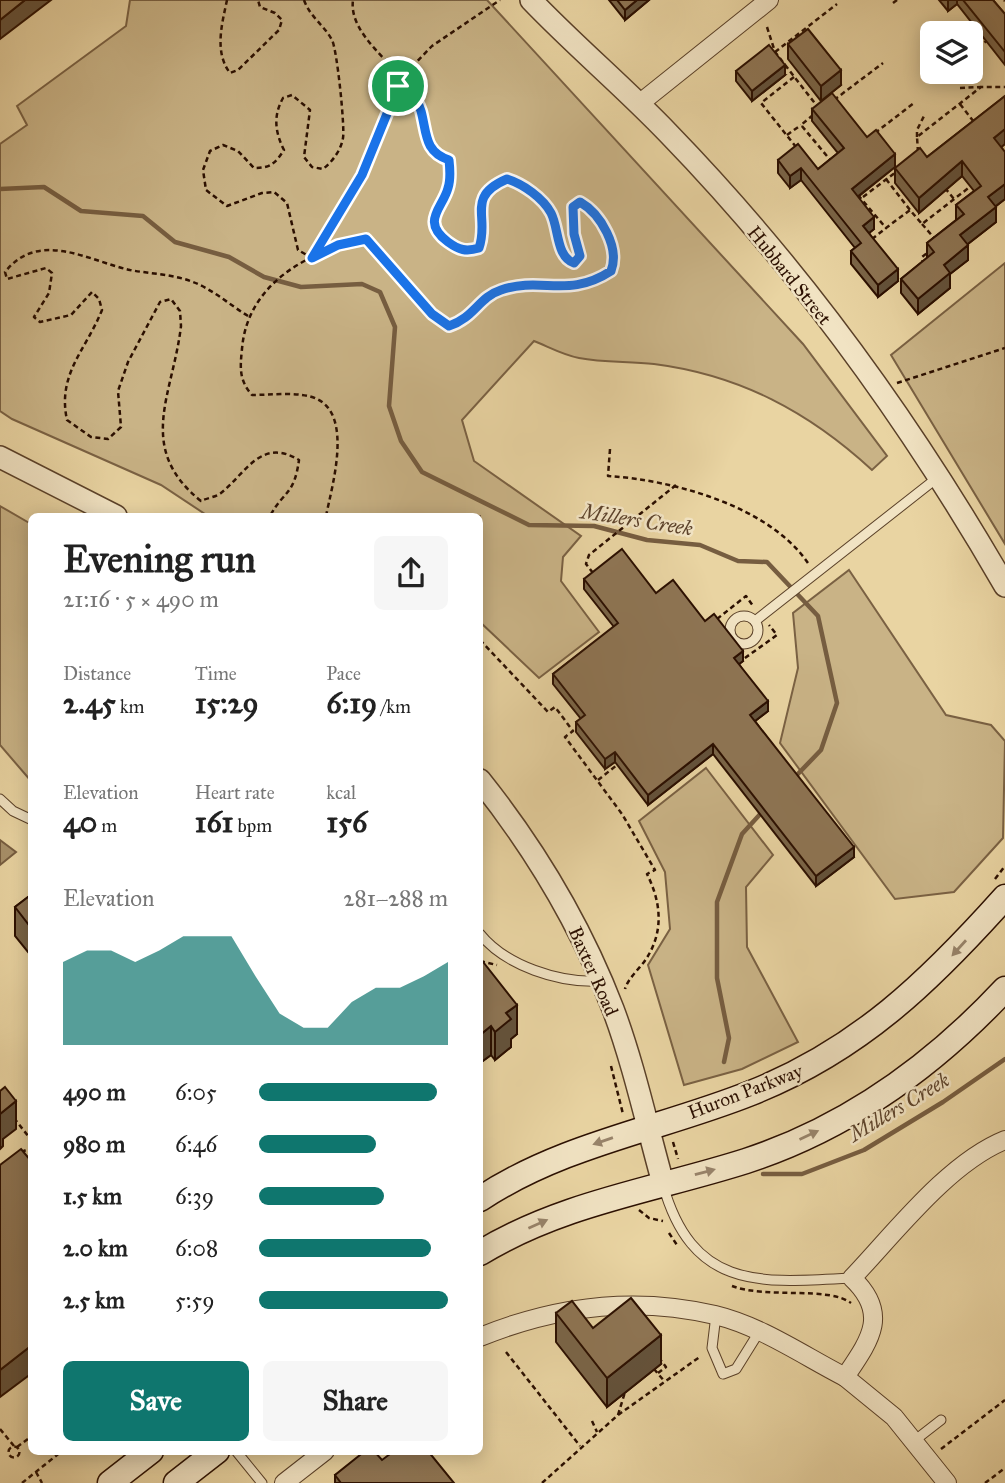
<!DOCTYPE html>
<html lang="en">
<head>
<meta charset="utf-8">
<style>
	:root { --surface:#fff; --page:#f6f6f6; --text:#222; --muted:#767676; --accent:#0f766e }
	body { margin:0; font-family:"IM FELL Great Primer",serif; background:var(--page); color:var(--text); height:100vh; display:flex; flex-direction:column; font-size:26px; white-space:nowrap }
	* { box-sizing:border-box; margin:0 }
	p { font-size:23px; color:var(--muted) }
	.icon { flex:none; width:38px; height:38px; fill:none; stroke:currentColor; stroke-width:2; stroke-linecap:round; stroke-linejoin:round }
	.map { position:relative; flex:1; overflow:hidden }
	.panel { position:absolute; left:28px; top:513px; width:455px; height:942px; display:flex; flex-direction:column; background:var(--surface); border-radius:10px; box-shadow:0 4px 18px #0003 }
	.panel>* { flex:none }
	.buttons { position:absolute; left:920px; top:21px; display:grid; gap:14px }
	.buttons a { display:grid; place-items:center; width:63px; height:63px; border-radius:10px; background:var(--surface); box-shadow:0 4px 18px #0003; font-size:35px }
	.pin { position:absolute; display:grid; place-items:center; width:60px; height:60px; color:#fff; margin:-30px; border:4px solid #fff; border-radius:50%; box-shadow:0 2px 7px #0007 }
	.round { display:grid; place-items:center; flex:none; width:74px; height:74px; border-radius:10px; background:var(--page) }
	.overview { display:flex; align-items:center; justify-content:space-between; height:119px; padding:0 35px }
	h1 { font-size:38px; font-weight:700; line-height:52px }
	.figures { display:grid; grid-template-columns:repeat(3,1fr); gap:10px; height:119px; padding:7px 35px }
	.figures div { display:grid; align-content:center }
	.figures b { font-size:30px; font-weight:700 }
	.figures small { font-size:19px; font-weight:400 }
	.figures p { font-size:19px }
	.chart { height:196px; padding:14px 35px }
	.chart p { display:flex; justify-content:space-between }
	.chart svg { width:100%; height:126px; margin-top:7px; fill:var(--accent); opacity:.7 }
	.primary-button { display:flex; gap:14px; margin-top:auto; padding:14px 35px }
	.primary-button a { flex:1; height:80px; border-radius:10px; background:var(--accent); color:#fff; font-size:28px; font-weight:700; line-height:80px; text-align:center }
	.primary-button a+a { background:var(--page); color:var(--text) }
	ul { padding:0 35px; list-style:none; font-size:23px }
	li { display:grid; grid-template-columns:112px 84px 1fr; align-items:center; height:52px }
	li i { height:18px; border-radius:9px; background:var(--accent) }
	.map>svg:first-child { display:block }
	.green { fill:#c9b386; stroke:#7a6143; stroke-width:2 }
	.water { fill:#a8916b; stroke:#765d40; stroke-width:2 }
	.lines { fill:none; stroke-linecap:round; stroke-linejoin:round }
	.stream { stroke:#765d40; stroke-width:4.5 }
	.service-casing { stroke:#5a4028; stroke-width:11 }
	.minor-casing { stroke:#5a4028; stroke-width:20 }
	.tertiary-casing { stroke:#5a4028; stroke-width:24 }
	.secondary-casing { stroke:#2b0f00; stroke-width:27 }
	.path { stroke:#2b0f00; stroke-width:2.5; stroke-dasharray:5 3.5; stroke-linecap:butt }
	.service { stroke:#f1e3c3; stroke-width:9 }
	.minor { stroke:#f1e3c3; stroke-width:18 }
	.tertiary { stroke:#f1e3c3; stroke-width:21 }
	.secondary { stroke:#f1e3c3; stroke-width:24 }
	.wall { fill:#7a6548; stroke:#2b0f00; stroke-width:2 }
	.shaded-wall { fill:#63523b; stroke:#2b0f00; stroke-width:2 }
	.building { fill:#8e7554; stroke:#2b0f00; stroke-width:2 }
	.oneway { fill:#98846b }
	.route-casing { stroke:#fff; stroke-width:14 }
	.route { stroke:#1a73e8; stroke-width:9 }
	.labels { text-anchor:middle; stroke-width:5; stroke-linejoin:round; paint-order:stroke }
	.street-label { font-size:19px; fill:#2b0f00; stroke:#f1e3c3 }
	.water-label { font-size:21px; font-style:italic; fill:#5d432b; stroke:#f1e3c3 }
</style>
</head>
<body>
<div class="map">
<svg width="1005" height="1483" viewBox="0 0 1005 1483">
	<rect width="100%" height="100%" fill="#e9d4a2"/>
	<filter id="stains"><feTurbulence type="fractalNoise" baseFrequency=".00286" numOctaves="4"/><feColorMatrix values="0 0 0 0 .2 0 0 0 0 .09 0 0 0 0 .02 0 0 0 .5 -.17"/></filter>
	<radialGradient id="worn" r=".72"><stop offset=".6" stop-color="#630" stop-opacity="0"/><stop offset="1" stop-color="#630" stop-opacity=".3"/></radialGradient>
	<g class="green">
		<path d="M130,0H487L803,344L887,456L872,470C809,412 740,375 654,364C629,361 604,363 579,358C563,355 549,347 534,341L462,420L474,461L581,536L563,557L561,581L599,632L539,678L480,622V516H208L161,485L12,419L0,411V144L27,125L17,106L126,26Z"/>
		<polygon points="1005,263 1005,544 891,355"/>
		<polygon points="0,506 31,524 31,781 0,745"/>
		<polygon points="849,570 946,715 991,725 1005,741 1003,838 954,892 895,899 780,743 798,668 793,613"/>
		<polygon points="706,768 773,855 746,887 747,947 798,1042 742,1069 684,1085 648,965 670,929 665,872 639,821"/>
	</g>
	<polygon class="water" points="0,840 16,852 0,865"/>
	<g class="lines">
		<g class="stream">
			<polyline points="0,189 44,187 81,211 143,216 175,242 229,257 264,277 301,287 362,284 380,292 395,327 389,406 401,441 422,472 529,525 594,526 647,540 700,545 738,561 767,562 818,616 837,703 821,750 795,777"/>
			<polyline points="724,1062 729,1038 717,978 717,902 742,834 763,811"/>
			<polyline points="763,1174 802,1174 864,1150 943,1102 1005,1059"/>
		</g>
		<g class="service-casing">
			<g id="service">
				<circle cx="744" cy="630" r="14"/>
				<polyline points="755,621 937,478"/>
				<polyline points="0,799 13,811 32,820"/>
				<path d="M480,934C506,966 559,983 599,981"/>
				<path d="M663,1185C693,1291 761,1283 852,1278"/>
				<polyline points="716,1315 712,1348 723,1374 736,1369 759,1332"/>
				<polyline points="914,1441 941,1420"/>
				<polyline points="236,1451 262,1483"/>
			</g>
		</g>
		<g class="minor-casing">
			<g id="minor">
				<polyline points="639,104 769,0"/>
				<path d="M480,1337C556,1306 634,1296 715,1315C761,1326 804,1356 845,1377C870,1340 890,1314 852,1278C894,1234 948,1163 1005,1140"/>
				<polyline points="845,1377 894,1417 947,1483"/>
				<polyline points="284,1483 325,1451"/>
			</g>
		</g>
		<g class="tertiary-casing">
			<g id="tertiary">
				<path d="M531,0C575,46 624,87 668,133C799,268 911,423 1005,586"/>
				<polyline points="0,457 116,516"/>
				<path d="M480,780C535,849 581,926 613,1009C634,1065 647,1126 663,1183"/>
			</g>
		</g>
		<g class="secondary-casing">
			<g id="secondary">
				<path d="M480,1199C563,1144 661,1129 751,1093C859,1050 929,982 1005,897"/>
				<path d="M480,1253C562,1203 655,1190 746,1161C847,1128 933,1066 1005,989"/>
				<polyline points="110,1483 151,1451"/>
				<polyline points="176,1483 217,1451"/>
			</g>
		</g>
		<g class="path">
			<path d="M227,0C222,24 214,52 230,73L238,70L279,30L282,20L275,13L260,7L258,0"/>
			<path d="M304,0C310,17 324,25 332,40C337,49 345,127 343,138C341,150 333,161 323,169L312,167L304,157L310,110L292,95L283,98C273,116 275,132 284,150C275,164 270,168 254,168L238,151L223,145L210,151L203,170L206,190L227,206L262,193L274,192L287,203L298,250L312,258L362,175L402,77L432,46L500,0"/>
			<polyline points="1004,0 1005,1"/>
			<polyline points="893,3 897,0"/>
			<polyline points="767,27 775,52 817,106"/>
			<polyline points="775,52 837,4"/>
			<polyline points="971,53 989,39"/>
			<polyline points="794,77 761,103 796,147"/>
			<polyline points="960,88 981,87"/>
			<polyline points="834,100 883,63"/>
			<polyline points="960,104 974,122"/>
			<polyline points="813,115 801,125 832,162"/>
			<polyline points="875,133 914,103"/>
			<polyline points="787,135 801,125"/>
			<polyline points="917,137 917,130 924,116"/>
			<polyline points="918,152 917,137 981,87 1005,87"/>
			<polyline points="886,179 910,210"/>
			<polyline points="945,188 954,199"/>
			<polyline points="858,195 886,228 910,210 922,224 971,186"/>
			<polyline points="863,197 896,172"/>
			<polyline points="922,224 935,239"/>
			<polyline points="872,239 886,228"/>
			<polyline points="923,265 922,257 927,253"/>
			<path d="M248,316C230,305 212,289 193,282C173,274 151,274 130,270C89,261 39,229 5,272L7,279L46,268L52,273L49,293L34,317L40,322L71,315L92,292L99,299L102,310C86,350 57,374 67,420L91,437L108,439L121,427L118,391L128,362L160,302L171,299L180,311L181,326C173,395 135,448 201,501C207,498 216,497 221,493C246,473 261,437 299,460C294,496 284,490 270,516"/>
			<polyline points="897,383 1005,348"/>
			<path d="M610,449L608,476C673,480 769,506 808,563"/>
			<path d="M326,516C332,486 353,416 317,399C301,391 270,395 252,395C239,380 240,368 242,349C247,284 308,251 366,239L432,314L449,325C474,318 478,297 501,289C542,276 568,299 611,271C620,248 601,214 580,202L573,207L574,234L580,256L574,263L568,261C549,226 554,193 507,179C465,198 490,217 479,248L468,252C404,229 456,200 448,160C418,150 428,121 416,97C399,66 348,36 353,0"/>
			<polyline points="593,573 586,564 589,555 676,485"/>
			<polyline points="717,619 746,596 753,606"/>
			<path d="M480,640L548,712L555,707L573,731L565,737L622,814L655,870L647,874C662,904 664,934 644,962C637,971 628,979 625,989"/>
			<polyline points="738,663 777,635 769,625"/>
			<polyline points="598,780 617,765"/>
			<polyline points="995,879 1005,866"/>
			<polyline points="480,961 497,965"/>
			<polyline points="611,1066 623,1114"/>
			<polyline points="14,1118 32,1141"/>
			<polyline points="673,1142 678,1159"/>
			<polyline points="21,1152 32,1148"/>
			<polyline points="639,1210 649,1218 663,1221"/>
			<polyline points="669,1233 677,1245"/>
			<path d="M732,1286C767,1299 828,1286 851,1303"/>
			<polyline points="506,1352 580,1446"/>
			<polyline points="654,1369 665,1382"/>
			<polyline points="658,1373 666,1367 659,1358"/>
			<polyline points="618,1415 625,1392"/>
			<polyline points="592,1421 597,1432"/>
			<polyline points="0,1429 14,1446"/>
			<circle cx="14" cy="1452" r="5.5"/>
			<polyline points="17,1447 32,1436"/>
			<polyline points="941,1449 1005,1400"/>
			<polyline points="36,1472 42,1483"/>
			<polyline points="22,1483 62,1451"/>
			<polyline points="542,1483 618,1415 701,1356"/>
			<polyline points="985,1483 1005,1468"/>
		</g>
		<use href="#service" class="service"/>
		<use href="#minor" class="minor"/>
		<use href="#tertiary" class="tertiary"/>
		<use href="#secondary" class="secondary"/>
	</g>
	<g class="wall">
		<polygon points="609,0 649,0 625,20"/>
		<polygon points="939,0 993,0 1005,14 1005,65 957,4 948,11"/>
		<polygon points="788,44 841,85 821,101 788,59"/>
		<polygon points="736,71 785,75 752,101 736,81"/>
		<polygon points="1005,96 1005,144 1001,147 1005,152 1005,199 995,207 996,222 968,244 968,260 950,274 950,288 918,314 901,293 901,279 927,258 927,243 956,220 956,205 974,191 962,176 919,213 895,183 895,168 927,157"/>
		<polygon points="812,109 867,137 895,167 858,197 874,229 869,233 898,281 878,297 851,264 851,251 855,248 801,180 790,188 778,173 778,160 818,169 838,153 812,121"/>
		<polygon points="584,579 656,593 705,621 743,661 739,664 768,711 755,721 854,857 816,886 713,754 648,805 615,762 605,769 576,732 576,722 581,719 553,684 553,674 614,627 584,589"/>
		<polygon points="32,894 32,957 15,936 15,907"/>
		<polygon points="480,958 517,1034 511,1039 511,1047 495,1060 491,1055 480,1063"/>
		<polygon points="556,1313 593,1328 661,1364 607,1407 556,1342"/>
		<polygon points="382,1460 454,1483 335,1483 335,1475"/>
	</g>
	<g class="shaded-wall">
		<polygon points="25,0 51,0 0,39 0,20"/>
		<polygon points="637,0 649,0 625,20 625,10"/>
		<polygon points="948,0 957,0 957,4 948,11"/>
		<polygon points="785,65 785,75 752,101 752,91"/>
		<polygon points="841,70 841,85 821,101 821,86"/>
		<polygon points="1005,129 1005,144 994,153 994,138"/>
		<polygon points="895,154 895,167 852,201 852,189"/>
		<polygon points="962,161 962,176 919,213 919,198"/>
		<polygon points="801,168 801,180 790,188 790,176"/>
		<polygon points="1005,184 1005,199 988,212 988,197"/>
		<polygon points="996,207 996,222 960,250 960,235"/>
		<polygon points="874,217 874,229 863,238 863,226"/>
		<polygon points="968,245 968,260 950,274 950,288 918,314 918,299 944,265"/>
		<polygon points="898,269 898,281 878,297 878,285"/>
		<polygon points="743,651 743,661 734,668 734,658"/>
		<polygon points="768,701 768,711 750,725 750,715"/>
		<polygon points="713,744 713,754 648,805 648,795"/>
		<polygon points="615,752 615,762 605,769 605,759"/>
		<polygon points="854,847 854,857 816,886 816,876"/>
		<polygon points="517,1005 517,1034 511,1039 511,1047 495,1060 495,1032 506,1013"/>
		<polygon points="491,1026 491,1055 480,1063 480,1035"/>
		<polygon points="16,1101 16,1129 3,1139 3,1146 0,1149 0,1114"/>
		<polygon points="661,1335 661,1364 607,1407 607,1378"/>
		<polygon points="32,1345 32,1373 0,1397 0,1370"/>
	</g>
	<g class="building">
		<polygon points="0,0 25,0 0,20"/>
		<polygon points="617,0 637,0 625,10"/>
		<polygon points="963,0 993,0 1005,14 1005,52"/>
		<polygon points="808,29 841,70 821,86 788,44"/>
		<polygon points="769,45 785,65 752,91 736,71"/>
		<polygon points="832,93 867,137 876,130 895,154 852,189 874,217 863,226 898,269 878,285 851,251 861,243 801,168 790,176 778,160 798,144 818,169 844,148 812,109"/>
		<polygon points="1005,96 1005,129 994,138 1005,152 1005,184 988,197 996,207 960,235 968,245 944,265 950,273 918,299 901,279 934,252 927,243 964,214 956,205 981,186 962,161 919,198 895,168 920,148 927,157"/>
		<polygon points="622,549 656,593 673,580 705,621 714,614 743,651 734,658 768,701 750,715 854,847 816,876 713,744 648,795 615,752 605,759 576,722 585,715 553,674 618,623 584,579"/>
		<polygon points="32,894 32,929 15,907"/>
		<polygon points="480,958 517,1005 506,1013 511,1019 495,1032 491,1026 480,1035"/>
		<polygon points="5,1087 16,1101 0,1114 0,1091"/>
		<polygon points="21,1149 32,1162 32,1345 0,1370 0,1165"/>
		<polygon points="631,1298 661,1335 607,1378 556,1313 572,1301 593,1328"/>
		<polygon points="365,1451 374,1451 382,1460 394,1451 428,1451 454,1483 341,1483 335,1475"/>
	</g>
	<defs><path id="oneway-solid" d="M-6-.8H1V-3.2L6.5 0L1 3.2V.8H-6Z" transform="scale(1.75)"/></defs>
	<g class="oneway">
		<use href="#oneway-solid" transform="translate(959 948) rotate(132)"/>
		<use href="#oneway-solid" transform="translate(809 1135) rotate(-25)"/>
		<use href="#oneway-solid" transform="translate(603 1141) rotate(161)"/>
		<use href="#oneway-solid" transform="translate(705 1172) rotate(-15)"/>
		<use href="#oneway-solid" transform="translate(538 1224) rotate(-24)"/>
	</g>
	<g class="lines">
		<g class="route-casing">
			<path id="route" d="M402,77C409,88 417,98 421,111C427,133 424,152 449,160C450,169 451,179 448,188C443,208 420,221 448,242C459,250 466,252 479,248C490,217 465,197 507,179C523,184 543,198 551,213C559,228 556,257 574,263L580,256L574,234L573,207L580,202C601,214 620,248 611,271C568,299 542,276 501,290C479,297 474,318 449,326L432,314L366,239L338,245L312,258L362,175Z"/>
		</g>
		<use href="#route" class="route"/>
	</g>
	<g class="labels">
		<g class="street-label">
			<text transform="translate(790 275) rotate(51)" y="7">Hubbard Street</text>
			<text transform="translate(594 971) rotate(66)" y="7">Baxter Road</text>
			<text transform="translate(745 1091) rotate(-21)" y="7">Huron Parkway</text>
		</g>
		<g class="water-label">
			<text transform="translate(637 520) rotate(9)" y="7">Millers Creek</text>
			<text transform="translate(899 1107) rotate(-31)" y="7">Millers Creek</text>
		</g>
	</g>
	<rect width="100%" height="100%" filter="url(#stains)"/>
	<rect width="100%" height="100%" fill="url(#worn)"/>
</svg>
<div class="buttons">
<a><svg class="icon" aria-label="layers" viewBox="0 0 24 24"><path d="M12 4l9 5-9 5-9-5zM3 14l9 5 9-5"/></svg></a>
</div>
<div class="pin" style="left:398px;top:86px;background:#1e9e55"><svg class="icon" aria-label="arrive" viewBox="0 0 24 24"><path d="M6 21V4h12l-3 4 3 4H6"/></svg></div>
<section class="panel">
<div class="overview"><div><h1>Evening run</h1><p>21:16 · 5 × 490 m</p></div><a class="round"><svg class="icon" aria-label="share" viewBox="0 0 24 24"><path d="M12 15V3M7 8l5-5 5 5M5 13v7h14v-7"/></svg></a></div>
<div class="figures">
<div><p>Distance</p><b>2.45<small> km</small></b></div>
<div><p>Time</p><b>15:29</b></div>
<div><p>Pace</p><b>6:19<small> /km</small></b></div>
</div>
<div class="figures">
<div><p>Elevation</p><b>40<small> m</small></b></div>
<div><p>Heart rate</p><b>161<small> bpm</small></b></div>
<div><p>kcal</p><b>156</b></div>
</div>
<div class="chart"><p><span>Elevation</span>281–288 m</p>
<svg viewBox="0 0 160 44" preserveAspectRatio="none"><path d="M0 44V15L10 11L20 11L30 15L40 11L50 6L60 6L70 6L80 20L90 33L100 38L110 38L120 29L130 24L140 24L150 20L160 15V44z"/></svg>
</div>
<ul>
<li><b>490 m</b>6:05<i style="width:94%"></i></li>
<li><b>980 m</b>6:46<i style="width:62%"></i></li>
<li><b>1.5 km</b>6:39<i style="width:66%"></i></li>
<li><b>2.0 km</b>6:08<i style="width:91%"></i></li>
<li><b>2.5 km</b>5:59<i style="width:100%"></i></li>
</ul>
<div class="primary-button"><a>Save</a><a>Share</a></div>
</section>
</div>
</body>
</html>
